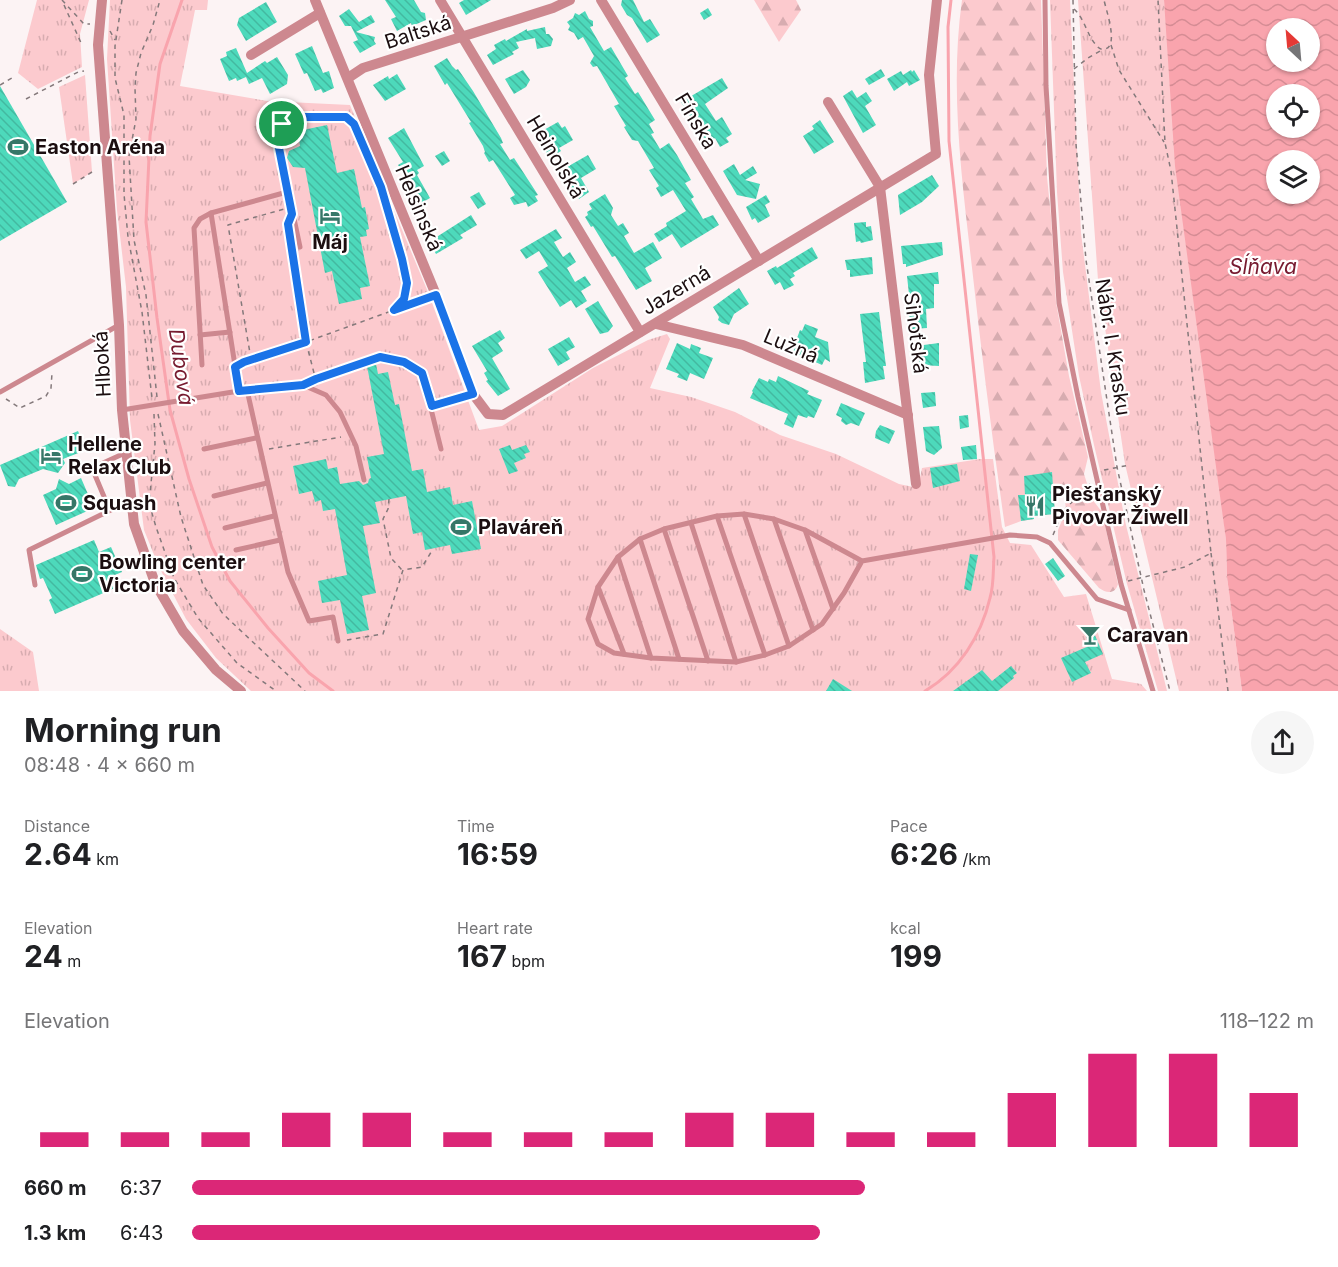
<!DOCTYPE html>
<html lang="en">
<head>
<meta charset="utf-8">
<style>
	:root { --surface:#fff; --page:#f6f6f6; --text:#202124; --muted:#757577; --accent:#db2777 }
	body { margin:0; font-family:Inter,sans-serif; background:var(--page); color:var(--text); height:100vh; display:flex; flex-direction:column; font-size:22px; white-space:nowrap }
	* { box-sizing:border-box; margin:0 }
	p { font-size:20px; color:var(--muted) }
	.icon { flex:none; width:33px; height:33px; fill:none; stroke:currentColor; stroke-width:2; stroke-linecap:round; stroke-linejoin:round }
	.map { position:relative; height:691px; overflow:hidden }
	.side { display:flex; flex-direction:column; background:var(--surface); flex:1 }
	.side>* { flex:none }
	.needle { width:39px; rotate:334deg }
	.buttons { position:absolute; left:1266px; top:18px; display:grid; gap:12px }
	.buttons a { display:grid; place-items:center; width:54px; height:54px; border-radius:50%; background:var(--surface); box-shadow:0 2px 4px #0004; font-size:30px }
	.pin { position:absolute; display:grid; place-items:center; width:51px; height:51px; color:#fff; margin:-26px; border:3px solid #fff; border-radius:50%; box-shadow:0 2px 6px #0007 }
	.round { display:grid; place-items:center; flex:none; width:63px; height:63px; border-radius:32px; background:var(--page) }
	.head { display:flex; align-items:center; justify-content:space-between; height:102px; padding:0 24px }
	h1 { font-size:33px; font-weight:700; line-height:45px }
	.stats { display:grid; grid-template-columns:repeat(3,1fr); gap:9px; height:102px; padding:6px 24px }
	.stats div { display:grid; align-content:center }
	.stats b { font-size:30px; font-weight:700 }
	.stats small { font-size:16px; font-weight:400 }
	.stats p { font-size:16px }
	.chart { height:168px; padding:12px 24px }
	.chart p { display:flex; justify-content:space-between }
	.chart svg { width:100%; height:108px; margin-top:6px; stroke:var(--accent); stroke-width:6 }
	ul { padding:0 24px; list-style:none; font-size:20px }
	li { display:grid; grid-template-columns:96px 72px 1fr; align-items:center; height:45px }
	li i { height:15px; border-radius:8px; background:var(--accent) }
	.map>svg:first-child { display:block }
	.grass { fill:url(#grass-tufts) }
	.forest { fill:url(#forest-firs) }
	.water { fill:url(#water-waves); fill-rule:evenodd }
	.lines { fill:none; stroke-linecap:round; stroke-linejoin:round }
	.stream { stroke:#f9a4ad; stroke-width:3 }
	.building { fill:url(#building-back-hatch) }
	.path { stroke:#84797b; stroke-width:1.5; stroke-dasharray:4.5 4.5; stroke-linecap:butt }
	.lane { stroke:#cd888f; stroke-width:5 }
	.street { stroke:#cd888f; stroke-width:10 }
	.route-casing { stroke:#fff; stroke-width:12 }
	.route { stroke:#1a73e8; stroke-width:8 }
	.labels { text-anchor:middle; stroke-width:4.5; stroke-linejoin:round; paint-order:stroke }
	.street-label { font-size:20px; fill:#1b0e10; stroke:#fff }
	.poi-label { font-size:20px; font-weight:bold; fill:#1b0e10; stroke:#fff; text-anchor:start }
	.water-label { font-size:21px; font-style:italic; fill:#771b30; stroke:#fff }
</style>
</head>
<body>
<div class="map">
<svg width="1338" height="691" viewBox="0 0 1338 691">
	<defs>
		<pattern id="grass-tufts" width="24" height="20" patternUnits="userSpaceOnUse" patternTransform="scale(1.5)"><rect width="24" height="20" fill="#fccace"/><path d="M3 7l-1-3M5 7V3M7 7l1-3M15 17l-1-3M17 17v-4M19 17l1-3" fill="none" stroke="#d7acb0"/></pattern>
		<pattern id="forest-firs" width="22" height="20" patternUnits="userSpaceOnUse" patternTransform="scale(1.5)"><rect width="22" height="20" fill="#fccace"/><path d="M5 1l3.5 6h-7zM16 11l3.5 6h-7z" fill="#d7acb0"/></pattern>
		<pattern id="water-waves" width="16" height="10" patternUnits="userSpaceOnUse" patternTransform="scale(1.5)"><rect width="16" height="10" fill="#f9a4ad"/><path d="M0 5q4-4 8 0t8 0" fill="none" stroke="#d58c94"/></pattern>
		<pattern id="building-back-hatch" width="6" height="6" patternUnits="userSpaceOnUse" patternTransform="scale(1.5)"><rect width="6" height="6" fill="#4dd9bb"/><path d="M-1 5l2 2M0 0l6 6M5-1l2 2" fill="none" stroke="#43b9a0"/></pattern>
	</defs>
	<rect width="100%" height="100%" fill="#fcf3f4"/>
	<g class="grass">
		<polygon points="37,0 89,0 80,34 82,67 38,89 18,73"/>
		<polygon points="110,0 208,0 207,10 195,10 180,86 267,101 350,105 428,292 479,430 502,426 593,368 648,340 667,334 670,339 650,388 691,397 735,412 780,435 836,454 899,484 918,488 922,468 980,459 993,459 1002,527 1010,543 1031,545 1064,597 1086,594 1112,679 1141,684 1147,691 251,691 216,658 186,619 159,567 144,530 130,420 126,287 117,210 107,59"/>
		<polygon points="1050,0 1070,0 1081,233 1101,392 1125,521 1167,691 1158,691 1127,584 1094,445 1079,376 1063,272 1057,192"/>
		<polygon points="1078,0 1164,0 1226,540 1227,577 1242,691 1179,691 1125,464 1098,280"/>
		<polygon points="85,75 92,172 73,184 59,87"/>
		<polygon points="0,629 33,652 39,691 0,691"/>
	</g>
	<g class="forest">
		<polygon points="754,0 796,0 801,10 779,42"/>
		<path d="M962,0H1041L1047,177L1051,216L1056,302L1069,376L1088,457L1084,474L1092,499L1102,512L1118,584C1115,595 1106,593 1099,588L1058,540V530L1066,511L1064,488L1053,489L1055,514L1034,516V519L1021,521L1005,527C992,438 981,349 971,259C961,173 950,86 962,0Z"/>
	</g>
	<path class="water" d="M1164,0H1338V691H1242L1227,577L1226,540L1175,166ZM1276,28H1310V62H1276ZM1276,94H1310V128H1276ZM1276,160H1310V194H1276Z"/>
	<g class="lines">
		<g class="stream">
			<polyline points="182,0 160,64 150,136 146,222 157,318 170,410 189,479 212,547 230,581 268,628 309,673 333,691"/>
			<path d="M925,691C959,671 981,636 990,598C994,585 993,570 994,557L949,141L948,27L951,0"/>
		</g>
	</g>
	<g class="building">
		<polygon points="385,0 414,0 421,12 425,13 426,20 412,26 411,23 397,31 391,19 396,17"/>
		<polygon points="464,0 491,0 466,15 459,3"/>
		<polygon points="622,0 633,0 644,22 650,19 660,35 647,43 632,18 627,15 621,5"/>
		<polygon points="266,2 277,22 246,41 237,25 239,18"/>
		<polygon points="708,8 712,15 704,20 700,13"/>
		<polygon points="349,9 359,22 371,15 375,22 356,32 375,37 374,41 376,44 360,53 353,42 358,40 351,26 345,26 339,16"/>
		<polygon points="585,11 589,19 593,21 593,26 590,27 604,51 611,47 628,76 625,78 635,94 638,92 655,120 649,124 654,133 651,134 660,149 669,143 677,155 691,180 685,183 694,197 691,199 703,219 713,215 719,225 681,248 672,234 659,242 654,234 667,226 666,223 686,211 673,190 661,197 656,188 659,186 649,170 654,168 638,141 632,140 624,127 626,126 614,106 619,104 597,66 593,67 590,63 594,56 583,37 578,40 574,33 568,30 570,26 567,22 573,18 575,13 579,15"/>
		<polygon points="545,27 546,34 549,34 553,39 551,46 537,49 535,38 516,42 519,48 512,52 514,54 493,65 487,55 496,49 494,45 505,39 506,41 527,29 527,31"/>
		<polygon points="312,46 323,73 329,71 334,88 323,93 321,89 315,91 307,73 304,74 295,54"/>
		<polygon points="236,48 247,73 265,61 267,63 277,57 288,75 287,84 270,94 262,78 249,84 246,77 237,81 236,78 229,81 220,59 227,56 226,52"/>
		<polygon points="447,58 452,66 456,70 458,69 473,91 501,138 503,143 500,144 510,160 514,158 538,195 535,196 538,201 528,207 526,202 514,205 510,198 515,195 493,160 489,162 484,153 485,152 483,146 469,123 471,122 447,83 445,85 434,66"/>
		<polygon points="881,69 885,76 869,85 865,79"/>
		<polygon points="523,70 530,80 526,87 514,94 505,79"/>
		<polygon points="911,70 912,72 914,70 920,80 909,86 907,82 894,91 887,79 901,71 903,75"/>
		<polygon points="397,74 406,89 385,101 373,85 388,76 389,79"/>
		<polygon points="722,78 728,88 705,104 716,121 722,117 732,134 726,138 729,142 720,147 715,138 707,143 681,102"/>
		<polygon points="0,86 67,202 0,241"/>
		<polygon points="852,90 857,98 866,92 872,101 865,106 876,125 863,133 843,96"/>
		<polygon points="820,120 834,142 814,154 803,136 814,129 812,126"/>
		<polygon points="558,122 562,128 565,126 573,140 559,148 561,151 550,158 544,149 546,148 544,144 548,142 542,131"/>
		<polygon points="327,125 337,173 354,169 362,208 365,207 369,229 366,230 367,236 360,237 370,286 360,288 362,299 339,304 332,271 325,273 305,168 293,167 287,158 289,151 300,146 298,131"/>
		<polygon points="404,128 424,166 417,170 419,173 417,175 430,198 418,205 409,190 412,188 398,165 403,162 388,138"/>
		<polygon points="444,151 450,161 442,166 435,156"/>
		<polygon points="588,155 596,169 581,178 589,192 579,199 574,191 571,193 560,171"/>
		<polygon points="734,164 740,175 753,166 757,173 745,180 760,184 756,199 737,195 723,171"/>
		<polygon points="932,175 939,186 922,202 900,215 898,195"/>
		<polygon points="479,192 486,204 478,209 470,197"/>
		<polygon points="605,194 613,208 611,215 618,226 623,223 629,233 624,236 634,253 653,242 662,258 645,268 652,281 636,290 615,256 612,257 593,226 591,227 585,217 588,215 587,212 592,209 589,204"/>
		<polygon points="766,195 770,202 765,205 770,216 758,223 755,218 752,220 746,207"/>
		<polygon points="471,215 477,225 460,235 463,238 436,254 431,245 437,241 435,238"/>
		<polygon points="866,222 866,227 871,226 873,240 861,243 860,241 856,242 854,223"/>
		<polygon points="556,229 562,238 554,242 563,257 570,252 576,262 567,268 575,282 585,276 591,285 581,291 587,301 576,308 571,300 560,307 538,272 548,266 539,251 526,259 520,250"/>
		<polygon points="942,242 943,255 906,267 906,264 903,264 901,246"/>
		<polygon points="812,247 818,258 793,273 795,276 790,279 794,285 784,290 780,282 775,285 767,271 776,266 777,268"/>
		<polygon points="872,257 873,274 850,277 850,270 847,270 845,260"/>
		<polygon points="938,272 939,284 934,284 934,308 926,309 927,328 912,329 908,310 910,310 910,304 907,276"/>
		<polygon points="739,288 749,304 734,314 729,325 722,323 718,320 719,317 713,307"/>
		<polygon points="598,301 613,326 608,332 600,334 585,309"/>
		<polygon points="879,312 886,366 883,366 885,379 865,383 863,362 866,362 860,314"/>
		<polygon points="805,324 818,329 815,337 828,342 830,362 825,359 822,365 793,352 795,347 794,346 800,330 802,331"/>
		<polygon points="500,330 505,338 498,343 503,351 492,358 510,389 498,396 486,381 488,380 484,373 487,371 472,346"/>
		<polygon points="569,337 575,347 566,352 570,359 558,366 548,349"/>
		<polygon points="677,343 690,349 691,344 701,348 699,353 713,358 704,379 690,373 687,381 677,377 679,374 666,369"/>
		<polygon points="939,343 939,366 920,365 916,346"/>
		<polygon points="376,364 378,374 388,372 395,405 399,404 412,471 423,469 427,492 450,487 453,505 472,501 481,549 452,554 450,545 425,550 422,532 413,534 406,496 375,502 380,523 363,526 376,593 362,596 369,630 347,634 340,600 322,603 318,581 347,575 335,509 323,511 321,500 315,502 312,491 299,494 293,466 326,459 328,469 337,467 340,484 359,481 363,485 368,483 369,479 371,478 367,457 384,454 367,366"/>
		<polygon points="778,376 809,391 807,394 822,400 814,418 808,416 807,418 798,415 793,428 784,424 788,414 750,398 753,392 752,391 759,378 768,382 769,379 776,382"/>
		<polygon points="935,392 936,406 923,408 921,393"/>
		<polygon points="841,403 865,413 859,426 851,423 846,425 841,421 842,418 836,415"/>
		<polygon points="968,415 969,427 960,429 959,416"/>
		<polygon points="880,425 895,431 889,444 875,438 876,431"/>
		<polygon points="939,426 942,448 934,455 926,451 923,427"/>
		<polygon points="78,431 86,450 63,459 65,463 58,473 43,469 19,479 15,487 8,486 0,465"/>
		<polygon points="510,445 512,450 526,445 530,452 524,454 526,458 514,463 518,471 509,474 499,449"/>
		<polygon points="976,445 977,459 963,460 961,447"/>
		<polygon points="957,464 960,481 933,488 930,468"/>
		<polygon points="1052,472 1055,514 1034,516 1034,519 1021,521 1018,495 1025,495 1024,476"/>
		<polygon points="81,478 94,508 56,525 43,495 56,489 59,479 69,484"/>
		<polygon points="94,540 99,552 111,547 122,572 110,577 115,588 55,614 49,600 52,598 43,578 40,579 36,565"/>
		<polygon points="970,554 978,555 971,591 964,589"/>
		<polygon points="1053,558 1065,576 1058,581 1045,564"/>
		<polygon points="1091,626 1103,654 1085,662 1091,673 1072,682 1061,658 1089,646 1084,628"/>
		<polygon points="1011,666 1017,673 1013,676 1014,678 998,691 953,691 982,670 992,681"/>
		<polygon points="833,679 852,691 826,691"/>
	</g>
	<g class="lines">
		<g class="path">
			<polyline points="62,0 84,24 90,24"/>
			<polyline points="122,0 115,46 115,78 124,115 124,194 128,237 142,312 152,398"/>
			<polyline points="1073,0 1076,144 1086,260 1117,467 1144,590 1170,691"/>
			<polyline points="64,5 82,45"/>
			<path d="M1074,9C1085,19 1087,36 1097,46C1099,49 1102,50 1105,49C1119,46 1106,10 1104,0"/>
			<polyline points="110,31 115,40"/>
			<polyline points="1111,45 1119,70 1164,142"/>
			<polyline points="1074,69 1088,58 1102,50"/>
			<polyline points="0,85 12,78"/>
			<polyline points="26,99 78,72 84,71"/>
			<polyline points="331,117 346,117 353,124"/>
			<polyline points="73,184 92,172"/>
			<path d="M385,200C392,223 415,278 403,299C401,303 397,307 394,310"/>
			<polyline points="251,359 228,225 284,209"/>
			<polyline points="244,362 306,342 291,248"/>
			<polyline points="314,373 306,342 427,298"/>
			<polyline points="157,397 146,295 134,240 129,156 136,119 135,88 136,73 141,53 153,25 160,0"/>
			<polyline points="6,399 20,408 46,396 51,388 52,373"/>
			<polyline points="439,404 463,397"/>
			<polyline points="154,414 155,444 149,503 156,527 174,578 198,618 237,663 276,691"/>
			<polyline points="158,414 181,517 203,585 223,614 305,691"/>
			<polyline points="269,449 341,437"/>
			<polyline points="1104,470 1130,465"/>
			<polyline points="389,499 388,509 383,519 391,558 402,570"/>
			<polyline points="1053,535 1063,511 1090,484"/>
			<polyline points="1211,553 1228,691"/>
			<polyline points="1128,581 1185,567 1211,553 1171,171 1165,143 1158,0"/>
			<polyline points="347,640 383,634 403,570 422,567 433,549"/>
		</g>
		<g class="lane">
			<polyline points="1045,0 1046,86 1059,303 1078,397 1121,584 1153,691"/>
			<path d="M300,247L277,138C287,111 296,117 322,117"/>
			<polyline points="200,335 230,332"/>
			<polyline points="202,365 194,228 200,219 211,213"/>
			<path d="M303,385C315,379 371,357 383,358C398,359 409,365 422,373L441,449"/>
			<polyline points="247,390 288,572 309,621 333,617 338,641"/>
			<polyline points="239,391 211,213 287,192"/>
			<polyline points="0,392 119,325"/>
			<polyline points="122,410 239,391 303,385 326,395 340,412 356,446 364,480"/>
			<polyline points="204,449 256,438"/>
			<polyline points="214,496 267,483"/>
			<polyline points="105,499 92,468 125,453"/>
			<polyline points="744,514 789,646"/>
			<polyline points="717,516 765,655"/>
			<polyline points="774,519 813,630"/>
			<polyline points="691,523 736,662"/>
			<polyline points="225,528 274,516"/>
			<polyline points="664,529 708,661"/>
			<polyline points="805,530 833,609"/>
			<polyline points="640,539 679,659"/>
			<polyline points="236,550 280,540"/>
			<polyline points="618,557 651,658"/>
			<polyline points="862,561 844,593 822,624 789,646 765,655 736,662 651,658 614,653 598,644 588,619 598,587 618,557 640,539 664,529 717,516 744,514 774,519 805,530 862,561 1010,535 1037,537 1050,543 1097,599 1129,610"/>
			<polyline points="35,585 29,550 117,507 132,503"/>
			<polyline points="598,587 624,654"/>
		</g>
		<g class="street">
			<polyline points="102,0 98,45 119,325 122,410 134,524 155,583 183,631 216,670 241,691"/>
			<polyline points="315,0 436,295 473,394 488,414 503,415 936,154 929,75 937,0"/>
			<polyline points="440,0 640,332"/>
			<polyline points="601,0 759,261"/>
			<polyline points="251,55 320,13"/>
			<polyline points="348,78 363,68 553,8 570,0"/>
			<polyline points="828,102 880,187 916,484"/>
			<polyline points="656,324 743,345 908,415"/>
		</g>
	</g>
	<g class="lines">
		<g class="route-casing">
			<polygon id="route" points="292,117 346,117 354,124 381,187 402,259 407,283 404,299 394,310 436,295 473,394 432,406 422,373 404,362 380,357 316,379 303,385 239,391 235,367 244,362 306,342 288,224 292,214 277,138 282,124"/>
		</g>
		<use href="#route" class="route"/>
	</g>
	<defs>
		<g id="stadium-bare" transform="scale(1.62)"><path d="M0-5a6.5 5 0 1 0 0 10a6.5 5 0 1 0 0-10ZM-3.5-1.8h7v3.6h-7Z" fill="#367768" stroke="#fff" stroke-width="2.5" paint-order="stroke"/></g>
		<g id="hotel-bare" transform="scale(1.62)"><path d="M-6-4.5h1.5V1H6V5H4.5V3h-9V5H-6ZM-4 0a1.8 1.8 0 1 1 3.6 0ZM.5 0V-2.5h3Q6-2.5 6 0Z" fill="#367768" stroke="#fff" stroke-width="2.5" paint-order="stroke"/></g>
		<g id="restaurant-bare" transform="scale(1.62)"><path d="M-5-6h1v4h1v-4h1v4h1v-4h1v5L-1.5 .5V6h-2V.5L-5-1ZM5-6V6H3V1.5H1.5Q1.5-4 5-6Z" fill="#367768" stroke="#fff" stroke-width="2.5" paint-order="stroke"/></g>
		<g id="bar-bare" transform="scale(1.62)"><path d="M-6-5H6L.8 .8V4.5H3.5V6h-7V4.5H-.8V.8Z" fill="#367768" stroke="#fff" stroke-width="2.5" paint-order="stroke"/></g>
	</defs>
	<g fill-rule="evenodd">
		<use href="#stadium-bare" x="18" y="147"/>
		<use href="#hotel-bare" x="330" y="216"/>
		<use href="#hotel-bare" x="51" y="456"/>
		<use href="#stadium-bare" x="66" y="503"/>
		<use href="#restaurant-bare" x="1035" y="506"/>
		<use href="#stadium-bare" x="461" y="527"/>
		<use href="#stadium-bare" x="82" y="574"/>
		<use href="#bar-bare" x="1090" y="635"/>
	</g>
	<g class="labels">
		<g class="street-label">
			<text transform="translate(418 32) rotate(-18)" y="7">Baltská</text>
			<text transform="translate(696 121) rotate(59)" y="7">Fínska</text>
			<text transform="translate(556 157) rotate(59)" y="7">Heinolská</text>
			<text transform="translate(419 208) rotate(67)" y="7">Helsinská</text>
			<text transform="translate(676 290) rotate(-31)" y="7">Jazerná</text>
			<text transform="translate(916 333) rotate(83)" y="7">Sihoťská</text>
			<text transform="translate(791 346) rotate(23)" y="7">Lužná</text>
			<text transform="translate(1113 347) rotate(81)" y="7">Nábr. I. Krasku</text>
			<text transform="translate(102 364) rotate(-93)" y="7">Hlboká</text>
		</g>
		<g class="poi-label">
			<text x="35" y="154">Easton Aréna</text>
			<text x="330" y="249" text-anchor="middle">Máj</text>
			<text x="68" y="451">Hellene<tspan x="68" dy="23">Relax Club</tspan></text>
			<text x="1052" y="501">Piešťanský<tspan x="1052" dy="23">Pivovar Žiwell</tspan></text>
			<text x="83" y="510">Squash</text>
			<text x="478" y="534">Plaváreň</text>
			<text x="99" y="569">Bowling center<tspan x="99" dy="23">Victoria</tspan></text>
			<text x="1107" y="642">Caravan</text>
		</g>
		<g class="water-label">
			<text x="1263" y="274">Sĺňava</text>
			<text transform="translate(181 367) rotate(82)" y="7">Dubová</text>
		</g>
	</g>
</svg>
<div class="buttons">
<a><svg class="needle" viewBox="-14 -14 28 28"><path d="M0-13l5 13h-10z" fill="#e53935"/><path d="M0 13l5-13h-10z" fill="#757577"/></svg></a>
<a><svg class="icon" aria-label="locate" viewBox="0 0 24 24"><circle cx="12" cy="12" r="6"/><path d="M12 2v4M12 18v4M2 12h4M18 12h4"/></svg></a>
<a><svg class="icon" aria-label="layers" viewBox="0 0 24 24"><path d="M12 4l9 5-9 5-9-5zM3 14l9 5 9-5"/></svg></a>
</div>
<div class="pin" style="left:282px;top:124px;background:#1e9e55"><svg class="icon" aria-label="arrive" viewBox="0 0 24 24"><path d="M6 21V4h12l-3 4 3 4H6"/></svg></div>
</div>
<section class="side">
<div class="head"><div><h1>Morning run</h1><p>08:48 · 4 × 660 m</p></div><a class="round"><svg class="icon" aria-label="share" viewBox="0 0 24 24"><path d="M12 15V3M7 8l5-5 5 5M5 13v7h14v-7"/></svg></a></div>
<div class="stats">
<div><p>Distance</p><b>2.64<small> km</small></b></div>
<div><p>Time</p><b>16:59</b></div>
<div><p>Pace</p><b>6:26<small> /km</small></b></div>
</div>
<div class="stats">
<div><p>Elevation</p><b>24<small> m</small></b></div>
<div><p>Heart rate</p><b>167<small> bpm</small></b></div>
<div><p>kcal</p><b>199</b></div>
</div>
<div class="chart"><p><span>Elevation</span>118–122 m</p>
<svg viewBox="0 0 160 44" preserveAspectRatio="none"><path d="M5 44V38M15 44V38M25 44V38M35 44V30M45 44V30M55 44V38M65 44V38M75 44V38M85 44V30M95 44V30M105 44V38M115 44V38M125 44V22M135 44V6M145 44V6M155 44V22"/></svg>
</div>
<ul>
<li><b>660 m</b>6:37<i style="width:60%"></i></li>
<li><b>1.3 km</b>6:43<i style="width:56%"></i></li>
</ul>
</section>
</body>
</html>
